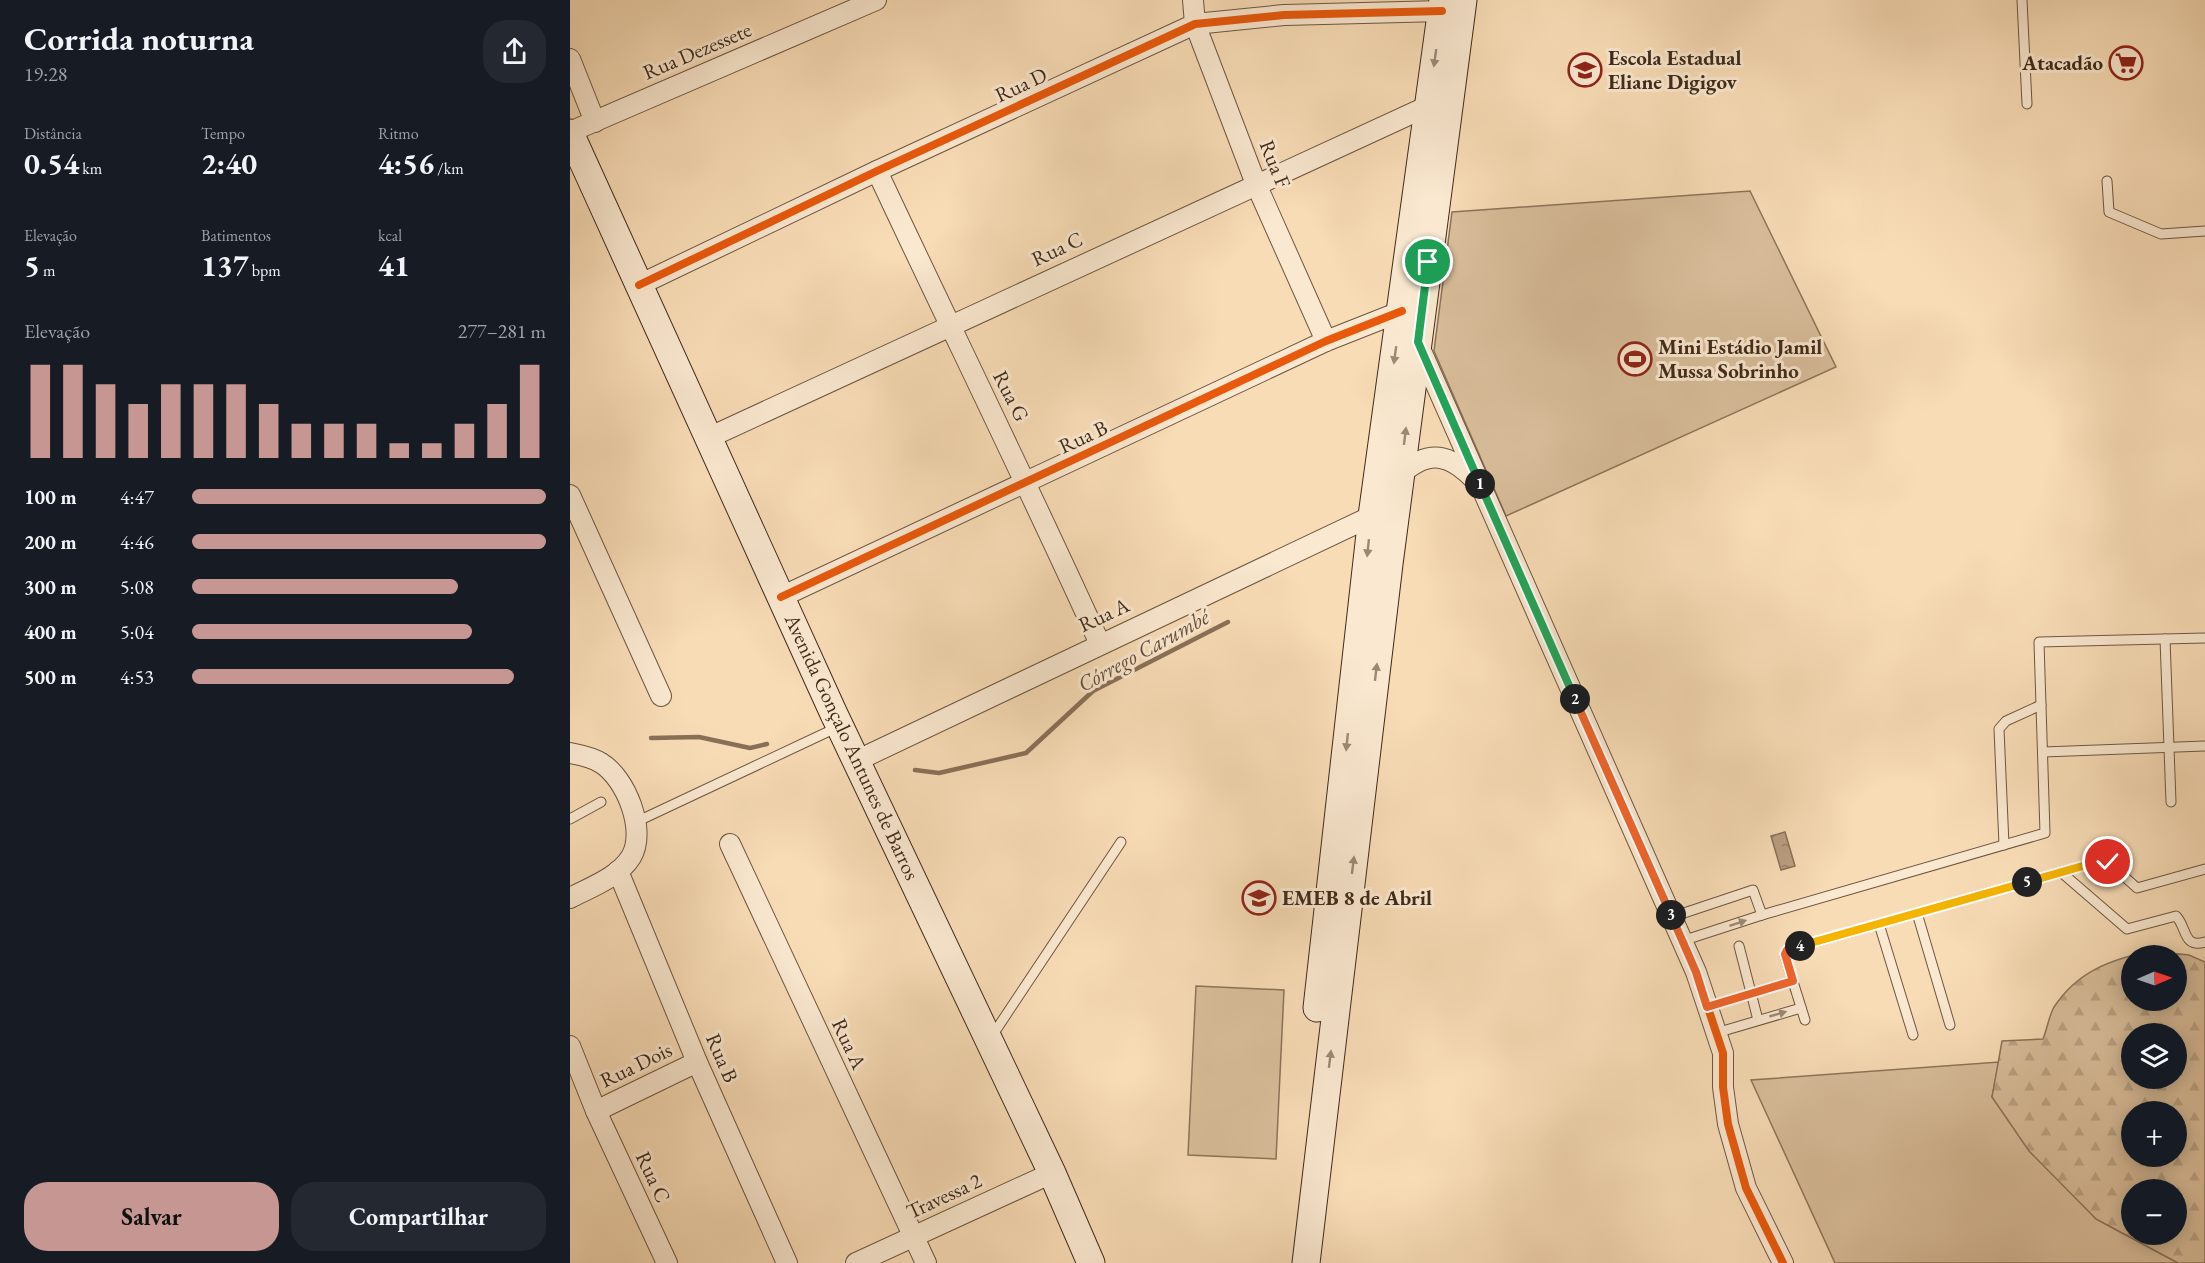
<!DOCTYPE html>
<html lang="pt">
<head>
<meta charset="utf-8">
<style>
	:root { --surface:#171b24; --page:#242831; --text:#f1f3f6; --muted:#9ea1a6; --accent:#c59692 }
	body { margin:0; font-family:"EB Garamond",serif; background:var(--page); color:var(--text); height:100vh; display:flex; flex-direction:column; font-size:22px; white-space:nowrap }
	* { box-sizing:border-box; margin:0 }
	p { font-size:20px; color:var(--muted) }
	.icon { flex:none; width:33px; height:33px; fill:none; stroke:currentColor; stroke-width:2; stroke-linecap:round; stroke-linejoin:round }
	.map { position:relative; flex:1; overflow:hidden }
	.sheet { display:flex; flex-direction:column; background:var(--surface); width:570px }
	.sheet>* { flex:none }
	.needle { width:39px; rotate:88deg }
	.fabs { position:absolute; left:1551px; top:945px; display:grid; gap:12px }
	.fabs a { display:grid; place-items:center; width:66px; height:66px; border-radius:50%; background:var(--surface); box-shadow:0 3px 15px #0003; font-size:30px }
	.pin { position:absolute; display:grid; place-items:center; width:51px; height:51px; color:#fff; margin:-26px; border:3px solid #fff; border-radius:50%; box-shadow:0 2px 6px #0007 }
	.km { position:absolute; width:30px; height:30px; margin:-15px; border-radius:50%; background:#222; color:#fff; font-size:16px; line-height:30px; text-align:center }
	.round { display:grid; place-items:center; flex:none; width:63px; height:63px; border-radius:24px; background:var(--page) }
	.summary { display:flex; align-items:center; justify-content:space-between; height:102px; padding:0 24px }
	h1 { font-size:33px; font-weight:700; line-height:45px }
	.metrics { display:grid; grid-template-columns:repeat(3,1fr); gap:9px; height:102px; padding:6px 24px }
	.metrics div { display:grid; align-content:center }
	.metrics b { font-size:30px; font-weight:700 }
	.metrics small { font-size:16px; font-weight:400 }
	.metrics p { font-size:16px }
	.chart { height:168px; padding:12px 24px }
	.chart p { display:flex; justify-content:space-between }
	.chart svg { width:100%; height:108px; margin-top:6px; stroke:var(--accent); stroke-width:6 }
	.primary-button { display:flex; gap:12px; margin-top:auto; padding:12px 24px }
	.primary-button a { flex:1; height:69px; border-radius:24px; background:var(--accent); color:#111; font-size:24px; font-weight:700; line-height:69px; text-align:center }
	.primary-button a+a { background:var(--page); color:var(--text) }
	ul { padding:0 24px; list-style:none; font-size:20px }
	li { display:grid; grid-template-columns:96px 72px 1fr; align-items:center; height:45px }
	li i { height:15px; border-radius:8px; background:var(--accent) }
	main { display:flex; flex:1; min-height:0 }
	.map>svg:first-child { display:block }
	.green { fill:#d9be9b; stroke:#8c745a; stroke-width:1.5 }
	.forest { fill:url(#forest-firs); stroke:#8c745a; stroke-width:1.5; fill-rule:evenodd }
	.water { fill:url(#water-ripples); stroke:#887058; stroke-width:1.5 }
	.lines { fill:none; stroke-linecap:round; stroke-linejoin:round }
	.stream { stroke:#887058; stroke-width:4.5 }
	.lane-casing { stroke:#6d5641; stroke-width:11 }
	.street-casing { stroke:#6d5641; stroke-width:22 }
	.secondary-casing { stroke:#3f2a1a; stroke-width:29 }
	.lane { stroke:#fae8d0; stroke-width:9 }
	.street { stroke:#fae8d0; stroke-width:20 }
	.secondary { stroke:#fae8d0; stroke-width:27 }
	.cycleway-casing { stroke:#fae8d0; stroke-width:11 }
	.cycleway { stroke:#e8590c; stroke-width:8 }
	.oneway { fill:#9c8975 }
	.split-1-casing { stroke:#fff; stroke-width:12 }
	.split-2-casing { stroke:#fff; stroke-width:12 }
	.split-3-casing { stroke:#fff; stroke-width:12 }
	.split-4-casing { stroke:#fff; stroke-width:12 }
	.split-5-casing { stroke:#fff; stroke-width:12 }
	.split-6-casing { stroke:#fff; stroke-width:12 }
	.split-1 { stroke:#22a559; stroke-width:8 }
	.split-2 { stroke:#22a559; stroke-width:8 }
	.split-3 { stroke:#f0652b; stroke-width:8 }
	.split-4 { stroke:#f0652b; stroke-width:8 }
	.split-5 { stroke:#f5b400; stroke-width:8 }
	.split-6 { stroke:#f5b400; stroke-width:8 }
	.labels { text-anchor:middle; stroke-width:6; stroke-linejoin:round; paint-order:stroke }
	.street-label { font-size:21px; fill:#3f2a1a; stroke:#fae8d0 }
	.poi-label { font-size:21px; font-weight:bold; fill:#3f2a1a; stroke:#fae8d0; text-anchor:start }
	.water-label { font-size:22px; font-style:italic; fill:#644d39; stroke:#fae8d0 }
</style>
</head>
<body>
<main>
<section class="sheet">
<div class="summary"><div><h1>Corrida noturna</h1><p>19:28</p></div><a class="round"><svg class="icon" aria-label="share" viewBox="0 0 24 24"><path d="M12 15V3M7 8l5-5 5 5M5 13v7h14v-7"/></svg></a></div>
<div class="metrics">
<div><p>Distância</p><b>0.54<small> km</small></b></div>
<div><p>Tempo</p><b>2:40</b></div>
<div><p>Ritmo</p><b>4:56<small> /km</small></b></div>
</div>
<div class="metrics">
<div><p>Elevação</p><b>5<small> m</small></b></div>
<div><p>Batimentos</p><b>137<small> bpm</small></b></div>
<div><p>kcal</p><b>41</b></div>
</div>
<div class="chart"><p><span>Elevação</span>277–281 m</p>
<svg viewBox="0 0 160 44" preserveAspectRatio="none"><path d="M5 44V6M15 44V6M25 44V14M35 44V22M45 44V14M55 44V14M65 44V14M75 44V22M85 44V30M95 44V30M105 44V30M115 44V38M125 44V38M135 44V30M145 44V22M155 44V6"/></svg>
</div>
<ul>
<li><b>100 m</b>4:47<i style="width:100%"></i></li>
<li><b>200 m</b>4:46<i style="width:100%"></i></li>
<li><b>300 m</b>5:08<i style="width:75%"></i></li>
<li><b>400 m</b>5:04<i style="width:79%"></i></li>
<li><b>500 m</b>4:53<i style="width:91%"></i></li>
</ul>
<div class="primary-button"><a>Salvar</a><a>Compartilhar</a></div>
</section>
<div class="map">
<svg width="1635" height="1263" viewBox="0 0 1635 1263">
	<defs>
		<pattern id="forest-firs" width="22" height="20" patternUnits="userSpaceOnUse" patternTransform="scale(1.5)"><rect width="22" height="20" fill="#d9be9b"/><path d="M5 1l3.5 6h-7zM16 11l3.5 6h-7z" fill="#bba385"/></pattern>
		<pattern id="water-ripples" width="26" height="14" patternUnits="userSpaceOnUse" patternTransform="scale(1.5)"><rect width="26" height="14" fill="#b99f81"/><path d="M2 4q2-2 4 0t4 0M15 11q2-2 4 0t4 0" fill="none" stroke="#988269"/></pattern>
	</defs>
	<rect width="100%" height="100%" fill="#f8dcb6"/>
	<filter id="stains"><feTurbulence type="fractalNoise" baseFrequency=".00333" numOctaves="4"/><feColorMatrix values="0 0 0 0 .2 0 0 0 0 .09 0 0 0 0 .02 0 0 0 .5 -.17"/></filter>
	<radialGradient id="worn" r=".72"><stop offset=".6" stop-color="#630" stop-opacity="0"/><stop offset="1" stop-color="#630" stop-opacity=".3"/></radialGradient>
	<g class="green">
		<polygon points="1180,191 1266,367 936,516 864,351 882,212"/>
		<polygon points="626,986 714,990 706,1159 618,1155"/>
		<polygon points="1429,1062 1422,1097 1526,1219 1608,1263 1265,1263 1181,1080"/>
	</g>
	<path class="forest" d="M1580,951L1619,955L1635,962V1263H1608L1526,1219L1459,1151L1422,1097L1432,1041L1473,1039C1477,1029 1479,1016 1484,1007C1508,971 1540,960 1580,951ZM1562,956H1606V1000H1562ZM1562,1034H1606V1078H1562ZM1562,1112H1606V1156H1562ZM1562,1190H1606V1234H1562Z"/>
	<polygon class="water" points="1215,832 1225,866 1211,870 1201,836"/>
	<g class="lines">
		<g class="stream">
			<polyline points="81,738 129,737 180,748 197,744"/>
			<polyline points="345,770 369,773 456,753 523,691 658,622"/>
		</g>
		<g class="lane-casing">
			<g id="lane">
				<polyline points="1452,0 1457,104"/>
				<polyline points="1537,181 1539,212 1591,234 1635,231"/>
				<polyline points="1595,639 1601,802"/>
				<polyline points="1473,752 1635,746"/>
				<polyline points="0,819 31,802"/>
				<polyline points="66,822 268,727"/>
				<polyline points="1434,845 1429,729 1436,721 1471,705"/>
				<path d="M1491,872L1557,929L1606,916C1617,927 1613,949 1635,942"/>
				<polyline points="1347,913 1380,1025"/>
				<polyline points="1192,915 1475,833 1469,642 1635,638"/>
				<polyline points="1102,917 1183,890 1192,915 1112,941"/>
				<polyline points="1309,924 1343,1035"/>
				<polyline points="1169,946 1188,1020"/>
				<polyline points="1137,1007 1223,981"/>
				<polyline points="1235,1020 1215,956 1217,950 1530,861 1538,862 1567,888 1635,869"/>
				<polyline points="1146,1033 1231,1008"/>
				<polyline points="422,1036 551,842"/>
			</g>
		</g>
		<g class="street-casing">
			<g id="street">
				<polyline points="623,0 625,24 686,184 756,341"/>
				<polyline points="0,59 25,122"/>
				<polyline points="0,132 306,0"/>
				<path d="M307,171C381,329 458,485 530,644"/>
				<polyline points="69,285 307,171 625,24 714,15 872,11"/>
				<polyline points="848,344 1126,972 1153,1053 1153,1087 1158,1124 1176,1188 1213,1263"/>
				<polyline points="138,438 858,106"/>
				<path d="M830,475C859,448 880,454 906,481"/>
				<polyline points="0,495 91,696"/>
				<polyline points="211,597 756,341 832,311"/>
				<path d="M0,753C10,755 22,757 31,763C56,778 77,831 61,857C49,877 19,888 0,898"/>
				<polyline points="288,760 802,516"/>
				<polyline points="160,844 356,1263"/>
				<polyline points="48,871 127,1062 217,1263"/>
				<polyline points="0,1046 26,1111 97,1263"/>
				<polyline points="26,1111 127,1062"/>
				<polyline points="286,1263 482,1173"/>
			</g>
		</g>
		<g class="secondary-casing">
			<g id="secondary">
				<polyline points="0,133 263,712 482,1173 521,1263"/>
				<polyline points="747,1008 802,516 873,0"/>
				<polyline points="736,1263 819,564 893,0"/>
			</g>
		</g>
		<use href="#lane" class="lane"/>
		<use href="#street" class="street"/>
		<use href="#secondary" class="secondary"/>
		<g class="cycleway-casing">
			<g id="cycleway">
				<polyline points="69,285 307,171 625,24 714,15 872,11"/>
				<polyline points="848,342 1126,972 1153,1053 1153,1087 1158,1124 1176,1188 1213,1263"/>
				<polyline points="211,597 756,341 832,311"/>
			</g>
		</g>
		<use href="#cycleway" class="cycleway"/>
	</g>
	<defs><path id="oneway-solid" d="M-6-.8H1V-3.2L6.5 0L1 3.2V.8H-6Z" transform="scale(1.5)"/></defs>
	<g class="oneway">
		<use href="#oneway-solid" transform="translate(865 58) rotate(98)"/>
		<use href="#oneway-solid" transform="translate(825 355) rotate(98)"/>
		<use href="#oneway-solid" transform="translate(835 436) rotate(-83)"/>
		<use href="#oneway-solid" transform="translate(798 548) rotate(96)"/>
		<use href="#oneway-solid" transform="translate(806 672) rotate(-83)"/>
		<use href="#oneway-solid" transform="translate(777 742) rotate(96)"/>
		<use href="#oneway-solid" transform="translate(783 865) rotate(-83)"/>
		<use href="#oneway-solid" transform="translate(1168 923) rotate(-18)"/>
		<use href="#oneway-solid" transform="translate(1208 1014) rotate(-16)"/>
		<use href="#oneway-solid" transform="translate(760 1059) rotate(-83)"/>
	</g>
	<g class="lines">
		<g class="split-1-casing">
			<polyline id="split-1" points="858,262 848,342 910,484"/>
		</g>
		<g class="split-2-casing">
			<polyline id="split-2" points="910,484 1005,699"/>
		</g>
		<g class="split-3-casing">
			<polyline id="split-3" points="1005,699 1101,915"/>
		</g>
		<g class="split-4-casing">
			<polyline id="split-4" points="1101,915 1126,972 1137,1007 1223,981 1215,954 1217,950 1230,946"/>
		</g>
		<g class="split-5-casing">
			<polyline id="split-5" points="1230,946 1457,882"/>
		</g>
		<g class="split-6-casing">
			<polyline id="split-6" points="1457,882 1530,861 1538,862"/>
		</g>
		<use href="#split-1" class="split-1"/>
		<use href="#split-2" class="split-2"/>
		<use href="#split-3" class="split-3"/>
		<use href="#split-4" class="split-4"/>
		<use href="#split-5" class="split-5"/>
		<use href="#split-6" class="split-6"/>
	</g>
	<defs>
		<g id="supermarket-ring" transform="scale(1.725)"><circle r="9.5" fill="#fae8d0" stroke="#8f2418" stroke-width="1.5"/><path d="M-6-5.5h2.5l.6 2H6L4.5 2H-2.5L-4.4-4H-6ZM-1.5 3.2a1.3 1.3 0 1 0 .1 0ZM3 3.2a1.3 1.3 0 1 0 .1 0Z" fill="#8f2418"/></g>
		<g id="school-ring" transform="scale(1.725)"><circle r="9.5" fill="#fae8d0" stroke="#8f2418" stroke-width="1.5"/><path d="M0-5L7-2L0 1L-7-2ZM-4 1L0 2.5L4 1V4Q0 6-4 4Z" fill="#8f2418"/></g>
		<g id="stadium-ring" transform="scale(1.725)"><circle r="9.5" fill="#fae8d0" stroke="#8f2418" stroke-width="1.5"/><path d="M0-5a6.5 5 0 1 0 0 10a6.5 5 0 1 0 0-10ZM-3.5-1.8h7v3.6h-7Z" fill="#8f2418"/></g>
	</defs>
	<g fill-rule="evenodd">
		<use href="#supermarket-ring" x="1556" y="63"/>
		<use href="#school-ring" x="1015" y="70"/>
		<use href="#stadium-ring" x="1065" y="359"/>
		<use href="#school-ring" x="689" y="898"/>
	</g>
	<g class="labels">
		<g class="street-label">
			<text transform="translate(127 51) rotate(-23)" y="7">Rua Dezessete</text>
			<text transform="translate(451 85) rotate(-25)" y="7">Rua D</text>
			<text transform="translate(705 164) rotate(68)" y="7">Rua F</text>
			<text transform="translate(487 249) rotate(-25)" y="7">Rua C</text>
			<text transform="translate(441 396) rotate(63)" y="7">Rua G</text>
			<text transform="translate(513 437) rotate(-25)" y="7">Rua B</text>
			<text transform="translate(534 615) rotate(-25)" y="7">Rua A</text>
			<text transform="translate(282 747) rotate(65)" y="7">Avenida Gonçalo Antunes de Barros</text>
			<text transform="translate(279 1044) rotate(65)" y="7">Rua A</text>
			<text transform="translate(152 1058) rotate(67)" y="7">Rua B</text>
			<text transform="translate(66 1065) rotate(-26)" y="7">Rua Dois</text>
			<text transform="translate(83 1177) rotate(65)" y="7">Rua C</text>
			<text transform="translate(374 1196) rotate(-25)" y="7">Travessa 2</text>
		</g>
		<g class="poi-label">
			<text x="1038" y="65">Escola Estadual<tspan x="1038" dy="24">Eliane Digigov</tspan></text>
			<text x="1533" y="70" text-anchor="end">Atacadão</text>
			<text x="1088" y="354">Mini Estádio Jamil<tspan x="1088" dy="24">Mussa Sobrinho</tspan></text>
			<text x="712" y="905">EMEB 8 de Abril</text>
		</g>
		<g class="water-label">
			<text transform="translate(573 650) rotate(-29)" y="8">Córrego Carumbé</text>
		</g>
	</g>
	<rect width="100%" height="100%" filter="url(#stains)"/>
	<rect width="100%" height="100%" fill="url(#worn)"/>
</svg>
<div class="fabs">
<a><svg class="needle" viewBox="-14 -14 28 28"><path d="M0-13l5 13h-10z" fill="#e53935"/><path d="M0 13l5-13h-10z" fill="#9ea1a6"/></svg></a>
<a><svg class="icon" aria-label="layers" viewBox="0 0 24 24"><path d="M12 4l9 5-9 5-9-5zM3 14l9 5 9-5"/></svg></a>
<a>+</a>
<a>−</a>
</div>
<div class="pin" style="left:858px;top:262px;background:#1e9e55"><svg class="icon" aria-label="arrive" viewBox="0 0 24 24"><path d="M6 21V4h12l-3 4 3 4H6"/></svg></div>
<div class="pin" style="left:1538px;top:862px;background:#d93025"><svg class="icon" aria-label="check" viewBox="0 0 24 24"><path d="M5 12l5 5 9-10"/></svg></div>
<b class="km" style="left:910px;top:484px">1</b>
<b class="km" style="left:1005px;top:699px">2</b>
<b class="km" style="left:1101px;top:915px">3</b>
<b class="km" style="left:1230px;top:946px">4</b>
<b class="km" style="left:1457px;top:882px">5</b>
</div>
</main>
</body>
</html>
